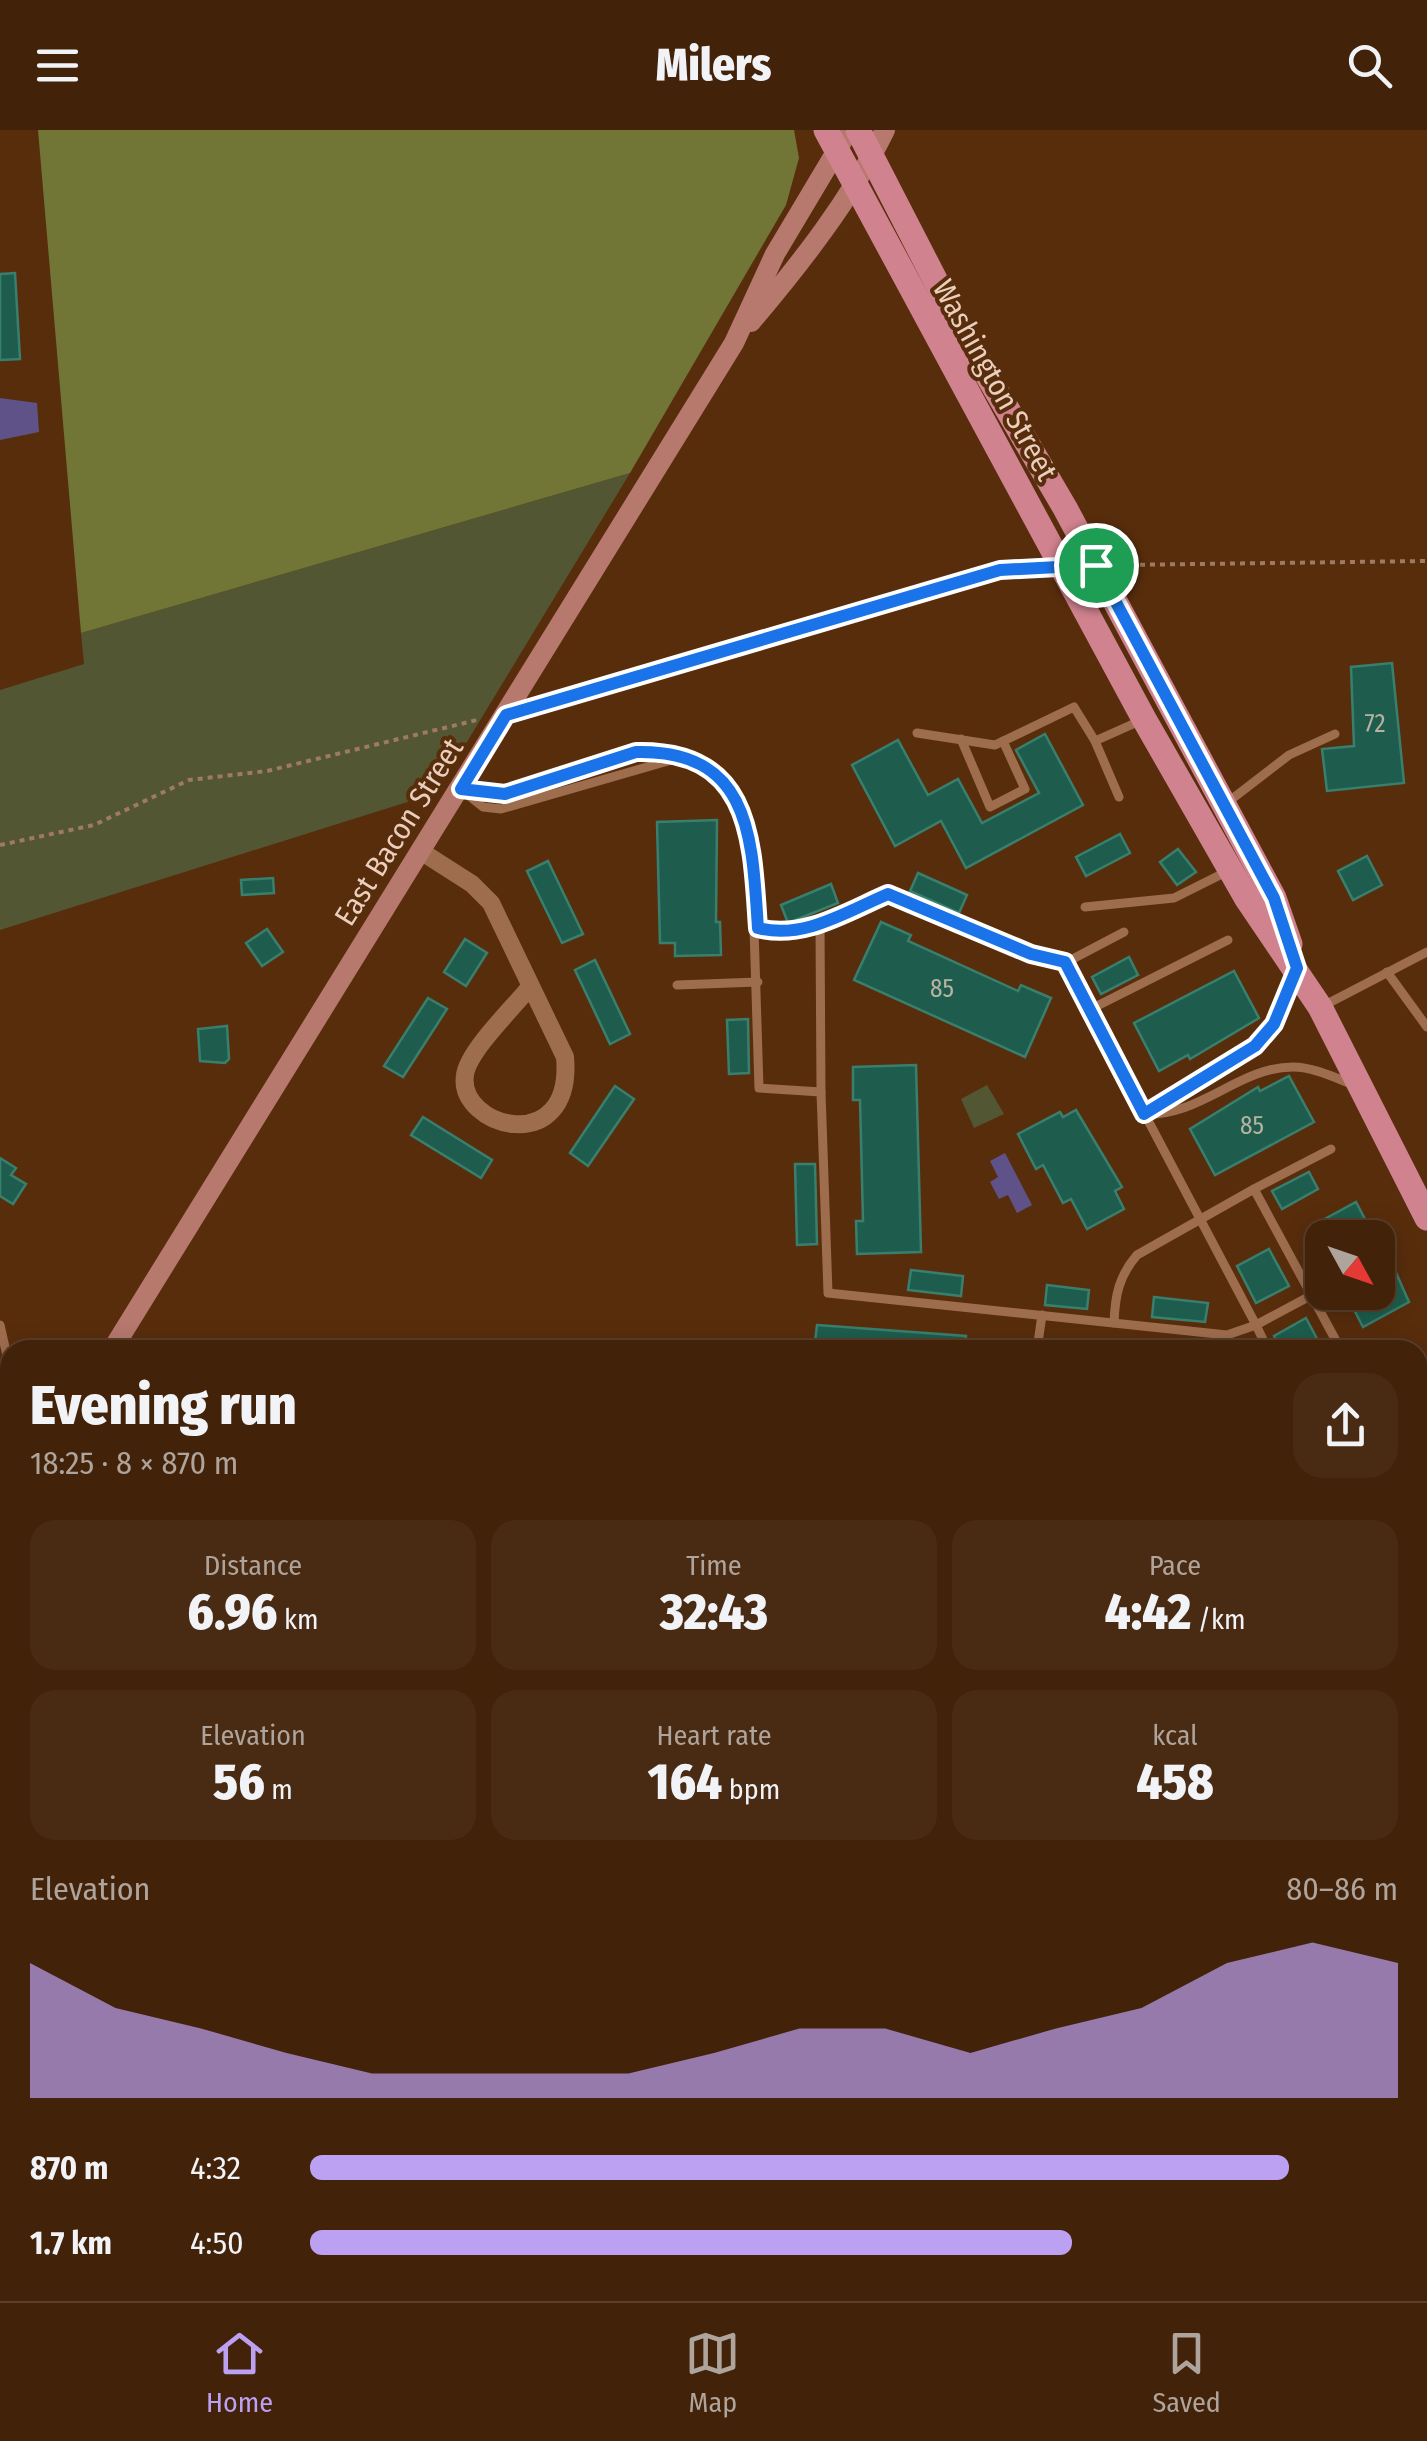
<!DOCTYPE html>
<html lang="en">
<head>
<meta charset="utf-8">
<style>
	:root { --surface:#422209; --page:#492a12; --text:#f1f3f6; --muted:#aea49c; --line:#5a3f2a; --accent:#bca0f2 }
	body { margin:0; font-family:"Fira Sans Condensed",sans-serif; background:var(--page); color:var(--text); height:100vh; display:flex; flex-direction:column; font-size:38px; white-space:nowrap }
	* { box-sizing:border-box; margin:0 }
	p { font-size:32px; color:var(--muted) }
	.icon { flex:none; width:55px; height:55px; fill:none; stroke:currentColor; stroke-width:2; stroke-linecap:round; stroke-linejoin:round }
	.map { position:relative; flex:1; overflow:hidden }
	.side { position:absolute; left:0px; top:1210px; width:1428px; height:962px; display:flex; flex-direction:column; background:var(--surface); border-radius:30px 30px 0 0; box-shadow:0 5px 25px #0003,0 0 0 2px var(--line) }
	.side>* { flex:none }
	.needle { width:65px; rotate:130deg }
	.buttons { position:absolute; left:1305px; top:1090px; display:grid; gap:20px }
	.buttons a { display:grid; place-items:center; width:90px; height:90px; border-radius:20px; background:var(--surface); box-shadow:0 5px 25px #0003,0 0 0 2px var(--line); font-size:50px }
	.pin { position:absolute; display:grid; place-items:center; width:85px; height:85px; color:#fff; margin:-42px; border:5px solid #fff; border-radius:50%; box-shadow:0 2px 10px #0007 }
	.round { display:grid; place-items:center; flex:none; width:105px; height:105px; border-radius:30px; background:var(--page) }
	.head { display:flex; align-items:center; justify-content:space-between; height:170px; padding:0 30px }
	h1 { font-size:55px; font-weight:800; line-height:75px }
	.metrics { display:grid; grid-template-columns:repeat(3,1fr); gap:15px; height:170px; padding:10px 30px }
	.metrics div { display:grid; align-content:center; border-radius:25px; background:var(--page); text-align:center }
	.metrics b { font-size:50px; font-weight:800 }
	.metrics small { font-size:28px; font-weight:400 }
	.metrics p { font-size:28px }
	.chart { height:280px; padding:20px 30px }
	.chart p { display:flex; justify-content:space-between }
	.chart svg { width:100%; height:180px; margin-top:10px; fill:var(--accent); opacity:.7 }
	ul { padding:0 30px; list-style:none; font-size:32px }
	li { display:grid; grid-template-columns:160px 120px 1fr; align-items:center; height:75px }
	li i { height:25px; border-radius:12px; background:var(--accent) }
	header { display:flex; justify-content:space-between; align-items:center; height:130px; padding:0 30px; background:var(--surface); font-size:45px; font-weight:800 }
	.menu { display:flex; justify-content:space-around; align-items:center; height:140px; border-top:2px solid var(--line); background:var(--surface); font-size:28px; color:var(--muted) }
	.menu a { display:grid; justify-items:center; gap:5px }
	.menu .current { color:var(--accent) }
	.map>svg:first-child { display:block }
	.green { fill:#535633 }
	.forest { fill:#717637 }
	.water { fill:#5f5288 }
	.lines { fill:none; stroke-linecap:round; stroke-linejoin:round }
	.stream { stroke:#5f5288; stroke-width:5 }
	.building { fill:#1e5d4d; stroke:#397f6d; stroke-width:2.5 }
	.path { stroke:#9d7a61; stroke-width:4; stroke-dasharray:5 5; stroke-linecap:butt }
	.service { stroke:#9e6d4e; stroke-width:9 }
	.minor { stroke:#9e6d4e; stroke-width:18 }
	.tertiary { stroke:#9e6d4e; stroke-width:20 }
	.secondary { stroke:#b7786e; stroke-width:20 }
	.primary { stroke:#d0838f; stroke-width:25 }
	.route-casing { stroke:#fff; stroke-width:20 }
	.route { stroke:#1a73e8; stroke-width:12 }
	.labels { text-anchor:middle; stroke-width:8; stroke-linejoin:round; paint-order:stroke }
	.number-label { font-size:25px; fill:#b7b2a2 }
	.street-label { font-size:30px; fill:#eacfbe; stroke:#582d0c }
</style>
</head>
<body>
<header><svg class="icon" aria-label="menu" viewBox="0 0 24 24"><path d="M4 6h16M4 12h16M4 18h16"/></svg>Milers<svg class="icon" aria-label="search" viewBox="0 0 24 24"><circle cx="10" cy="10" r="6"/><path d="M15 15l6 6"/></svg></header>
<div class="map">
<svg width="1427" height="2171" viewBox="0 0 1427 2171">
	<rect width="100%" height="100%" fill="#582d0c"/>
	<g class="green">
		<polygon points="630,343 436,663 0,800 0,560 84,534 81,503"/>
		<polygon points="987,955 1004,984 974,998 961,969"/>
	</g>
	<g class="forest">
		<polygon points="38,0 794,0 799,28 786,75 630,343 81,503"/>
		<polygon points="1427,1969 1427,2171 0,2171 0,1997 10,1999 10,2162 1418,2162 1418,1970"/>
	</g>
	<g class="water">
		<polygon points="0,268 37,273 39,302 0,310"/>
		<polygon points="1005,1023 1032,1075 1017,1083 1008,1065 999,1069 990,1052 998,1047 990,1031"/>
	</g>
	<g class="lines">
		<g class="stream">
			<polyline points="1418,1842 1427,1837"/>
			<polyline points="1418,1938 1427,1946"/>
			<polyline points="1418,2153 1427,2133"/>
			<polyline points="1416,2162 1416,2171"/>
		</g>
	</g>
	<g class="building">
		<polygon points="15,143 20,229 0,230 0,144"/>
		<polygon points="1392,533 1404,653 1327,661 1322,619 1354,616 1351,537"/>
		<polygon points="1045,604 1083,675 966,738 941,691 895,716 852,635 898,610 928,665 958,649 982,693 1039,663 1016,620"/>
		<polygon points="717,690 716,792 720,792 721,825 675,826 675,813 660,813 657,692"/>
		<polygon points="1120,704 1130,723 1086,746 1076,727"/>
		<polygon points="1178,719 1196,742 1177,755 1160,732"/>
		<polygon points="1367,726 1382,755 1353,770 1338,741"/>
		<polygon points="548,731 583,804 562,813 527,741"/>
		<polygon points="918,743 967,765 959,783 910,761"/>
		<polygon points="273,748 274,763 242,765 241,750"/>
		<polygon points="831,754 838,773 788,793 781,775"/>
		<polygon points="881,792 911,805 908,811 1018,861 1021,855 1051,868 1025,927 854,850"/>
		<polygon points="267,799 283,822 262,836 246,813"/>
		<polygon points="465,809 487,823 466,856 444,842"/>
		<polygon points="1129,827 1138,845 1101,864 1092,847"/>
		<polygon points="595,830 630,904 610,914 575,840"/>
		<polygon points="1234,841 1259,888 1190,929 1188,925 1159,941 1134,893"/>
		<polygon points="428,868 447,879 403,947 384,936"/>
		<polygon points="748,889 749,943 729,944 727,890"/>
		<polygon points="227,896 229,929 225,933 200,931 198,899"/>
		<polygon points="916,935 921,1122 857,1124 856,1091 863,1091 860,970 853,970 853,937"/>
		<polygon points="1289,946 1314,992 1215,1045 1190,999 1258,957 1260,961"/>
		<polygon points="615,956 634,969 588,1036 570,1023"/>
		<polygon points="1076,980 1122,1057 1115,1061 1124,1079 1087,1099 1071,1069 1063,1073 1043,1035 1036,1039 1018,1004 1060,982 1063,987"/>
		<polygon points="423,987 492,1030 481,1048 411,1005"/>
		<polygon points="0,1028 16,1038 11,1045 26,1054 13,1074 0,1066"/>
		<polygon points="795,1034 815,1034 817,1114 797,1115"/>
		<polygon points="1309,1042 1318,1059 1282,1079 1272,1061"/>
		<polygon points="1356,1072 1375,1108 1315,1108 1310,1097"/>
		<polygon points="1378,1102 1409,1172 1363,1197 1345,1162 1378,1162"/>
		<polygon points="1269,1119 1289,1156 1256,1173 1237,1136"/>
		<polygon points="911,1140 963,1146 961,1166 908,1160"/>
		<polygon points="1047,1155 1089,1160 1087,1179 1045,1175"/>
		<polygon points="1154,1167 1208,1173 1205,1192 1152,1187"/>
		<polygon points="1306,1188 1323,1220 1282,1220 1274,1206"/>
		<polygon points="817,1195 966,1206 965,1220 814,1220"/>
	</g>
	<g class="lines">
		<g class="path">
			<polyline points="1120,435 1427,431"/>
			<polyline points="529,578 1000,440 1040,438"/>
			<polyline points="0,715 94,695 189,650 267,641 481,589"/>
		</g>
		<g class="service">
			<polyline points="917,603 995,615 1074,577 1095,611"/>
			<polyline points="961,609 990,677 1025,659 1003,611"/>
			<path d="M461,659L505,663L636,622C692,620 731,652 751,703L759,958L821,962L828,1163L1227,1205L1256,1195L1065,833L1031,824L888,763C846,782 803,810 757,799"/>
			<polyline points="463,661 483,677 501,679 675,629"/>
			<polyline points="1119,667 1095,611 1142,590"/>
			<polyline points="1228,672 1289,625 1335,604"/>
			<polyline points="1085,777 1174,768 1228,741"/>
			<polyline points="820,794 821,962"/>
			<polyline points="1065,833 1124,802"/>
			<polyline points="1387,842 1427,897"/>
			<polyline points="677,855 758,852"/>
			<polyline points="1323,876 1427,822"/>
			<polyline points="1091,879 1228,810"/>
			<path d="M1144,984C1200,987 1239,937 1293,937C1313,937 1336,948 1354,955"/>
			<polyline points="1144,984 1255,917 1274,894 1294,845"/>
			<polyline points="1254,1059 1331,1019"/>
			<path d="M1114,1193C1115,1165 1119,1146 1137,1125L1254,1059L1341,1220"/>
			<polyline points="0,1195 10,1239"/>
			<polyline points="1037,1220 1042,1185"/>
			<polyline points="1268,1220 1256,1195 1312,1165"/>
			<polyline points="0,1259 10,1256"/>
		</g>
		<g class="minor">
			<path d="M422,722L472,754L491,773L565,927C574,1029 457,998 465,945C468,921 513,878 529,858"/>
			<polyline points="1418,1471 1427,1477"/>
			<polyline points="0,1740 10,1746"/>
		</g>
		<g class="tertiary">
			<polyline points="1418,1801 1427,1796"/>
			<polyline points="0,1974 10,1976"/>
		</g>
		<g class="secondary">
			<path d="M751,192C801,133 851,69 885,0"/>
			<polyline points="112,1220 734,213 775,124 843,10"/>
			<polyline points="0,1402 10,1385"/>
		</g>
		<g class="primary">
			<polyline points="826,0 1144,589 1247,769 1320,877 1427,1088"/>
			<polyline points="858,0 962,202 1065,378 1274,768 1290,814"/>
		</g>
	</g>
	<g class="lines">
		<g class="route-casing">
			<path id="route" d="M1096,435L1274,768L1297,838L1274,894L1255,916L1144,984L1065,832L1031,824L888,764C846,782 803,810 758,798C752,712 753,619 636,622L505,664L461,659L506,585L1000,440Z"/>
		</g>
		<use href="#route" class="route"/>
	</g>
	<g class="labels">
		<g class="number-label">
			<text x="1375" y="602">72</text>
			<text x="942" y="867">85</text>
			<text x="1252" y="1004">85</text>
		</g>
		<g class="street-label">
			<text transform="translate(995 250) rotate(61)" y="10">Washington Street</text>
			<text transform="translate(399 702) rotate(-58)" y="10">East Bacon Street</text>
		</g>
	</g>
</svg>
<div class="buttons">
<a><svg class="needle" viewBox="-14 -14 28 28"><path d="M0-13l5 13h-10z" fill="#e53935"/><path d="M0 13l5-13h-10z" fill="#aea49c"/></svg></a>
</div>
<div class="pin" style="left:1096px;top:435px;background:#1e9e55"><svg class="icon" aria-label="arrive" viewBox="0 0 24 24"><path d="M6 21V4h12l-3 4 3 4H6"/></svg></div>
<section class="side">
<div class="head"><div><h1>Evening run</h1><p>18:25 · 8 × 870 m</p></div><a class="round"><svg class="icon" aria-label="share" viewBox="0 0 24 24"><path d="M12 15V3M7 8l5-5 5 5M5 13v7h14v-7"/></svg></a></div>
<div class="metrics">
<div><p>Distance</p><b>6.96<small> km</small></b></div>
<div><p>Time</p><b>32:43</b></div>
<div><p>Pace</p><b>4:42<small> /km</small></b></div>
</div>
<div class="metrics">
<div><p>Elevation</p><b>56<small> m</small></b></div>
<div><p>Heart rate</p><b>164<small> bpm</small></b></div>
<div><p>kcal</p><b>458</b></div>
</div>
<div class="chart"><p><span>Elevation</span>80–86 m</p>
<svg viewBox="0 0 160 44" preserveAspectRatio="none"><path d="M0 44V11L10 22L20 27L30 33L40 38L50 38L60 38L70 38L80 33L90 27L100 27L110 33L120 27L130 22L140 11L150 6L160 11V44z"/></svg>
</div>
<ul>
<li><b>870 m</b>4:32<i style="width:90%"></i></li>
<li><b>1.7 km</b>4:50<i style="width:70%"></i></li>
</ul>
</section>
</div>
<nav class="menu">
<a class="current"><svg class="icon" aria-label="home" viewBox="0 0 24 24"><path d="M3 11l9-7 9 7M6 9v11h12V9"/></svg>Home</a>
<a><svg class="icon" aria-label="map" viewBox="0 0 24 24"><path d="M3 6l6-2 6 2 6-2v14l-6 2-6-2-6 2zM9 4v14M15 6v14"/></svg>Map</a>
<a><svg class="icon" aria-label="saved" viewBox="0 0 24 24"><path d="M7 4h10v16l-5-4-5 4z"/></svg>Saved</a>
</nav>
</body>
</html>
